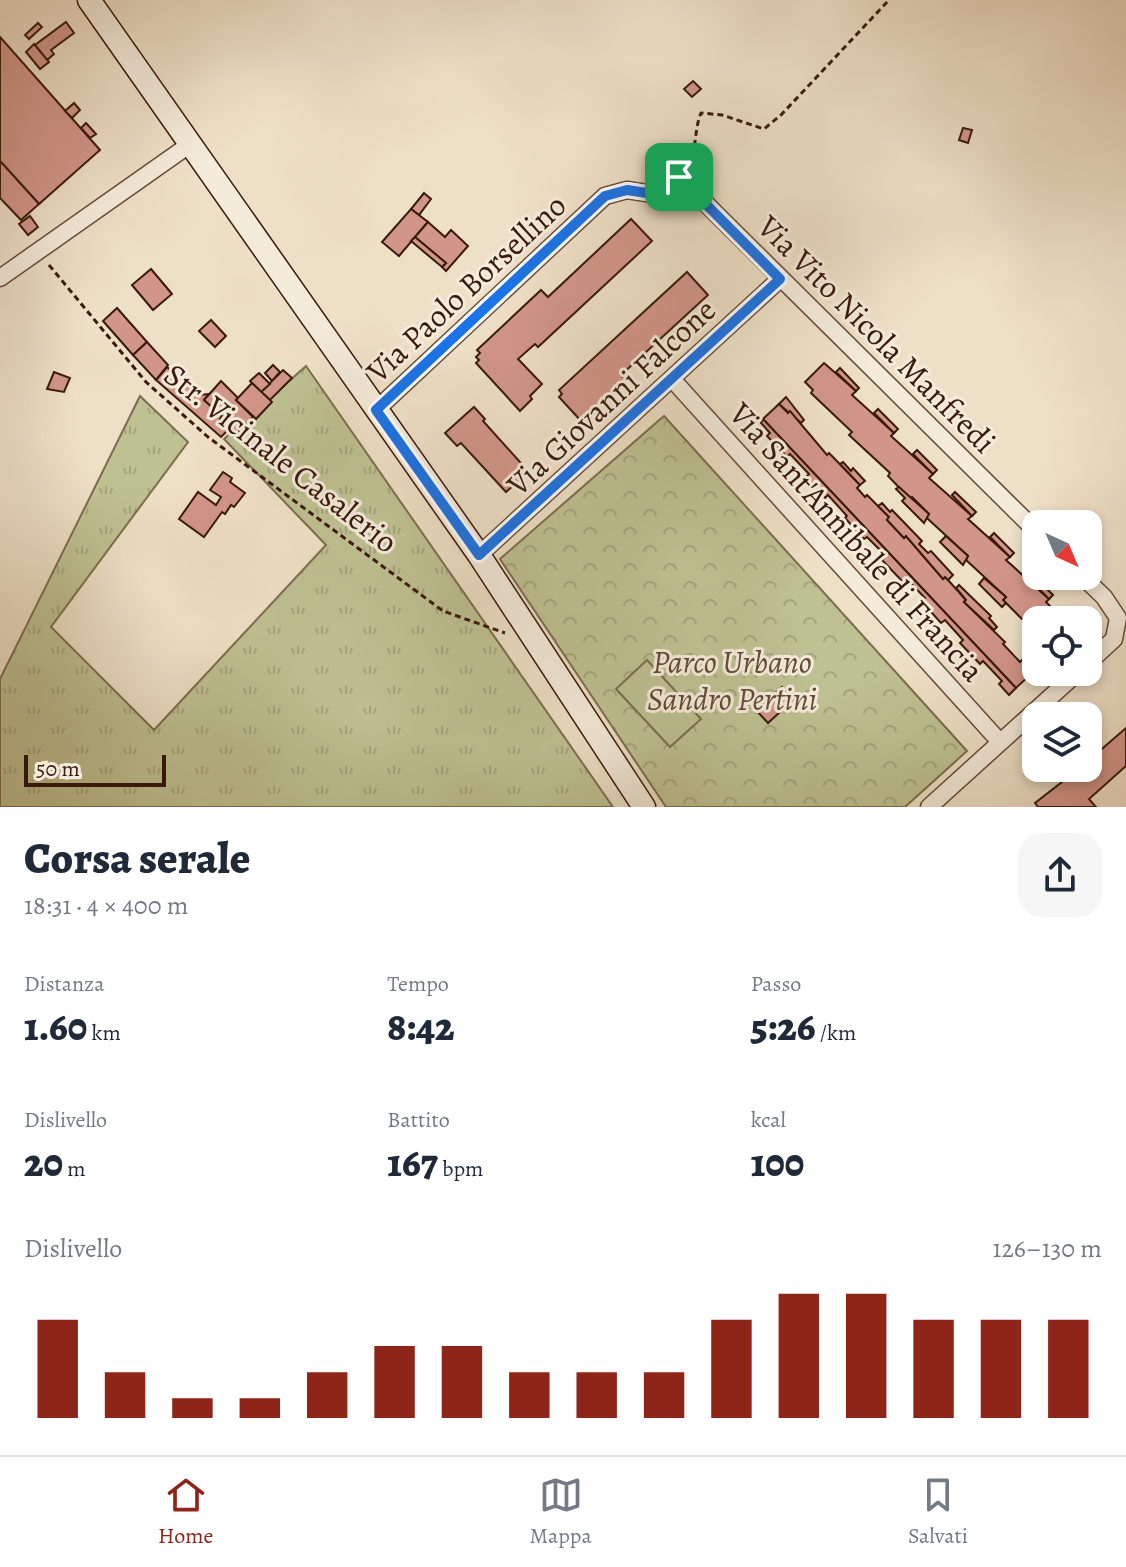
<!DOCTYPE html>
<html lang="it">
<head>
<meta charset="utf-8">
<style>
	:root { --surface:#fff; --page:#f6f6f7; --text:#1f2937; --muted:#747a83; --line:#e0e1e3; --accent:#8f2418 }
	body { margin:0; font-family:Alegreya,serif; background:var(--page); color:var(--text); height:100vh; display:flex; flex-direction:column; font-size:30px; white-space:nowrap }
	* { box-sizing:border-box; margin:0 }
	p { font-size:26px; color:var(--muted) }
	.icon { flex:none; width:44px; height:44px; fill:none; stroke:currentColor; stroke-width:2; stroke-linecap:round; stroke-linejoin:round }
	.map { position:relative; height:807px; overflow:hidden }
	.sheet { display:flex; flex-direction:column; background:var(--surface); flex:1 }
	.sheet>* { flex:none }
	.needle { width:52px; rotate:136deg }
	.buttons { position:absolute; left:1022px; top:510px; display:grid; gap:16px }
	.buttons a { display:grid; place-items:center; width:80px; height:80px; border-radius:16px; background:var(--surface); box-shadow:0 4px 12px #0003; font-size:40px }
	.scale { position:absolute; left:24px; bottom:20px; width:142px; box-sizing:border-box; padding-left:8px; border:4px solid #39190b; border-top:0; font-size:22px; line-height:28px; white-space:nowrap; color:#39190b; -webkit-text-stroke:6px #f4ebdb; paint-order:stroke }
	.pin { position:absolute; display:grid; place-items:center; width:68px; height:68px; color:#fff; margin:-34px; border-radius:16px; box-shadow:0 4px 12px #0006 }
	.round { display:grid; place-items:center; flex:none; width:84px; height:84px; border-radius:24px; background:var(--page) }
	.headline { display:flex; align-items:center; justify-content:space-between; height:136px; padding:0 24px }
	h1 { font-size:44px; font-weight:800; line-height:60px }
	.figures { display:grid; grid-template-columns:repeat(3,1fr); gap:12px; height:136px; padding:8px 24px }
	.figures div { display:grid; align-content:center }
	.figures b { font-size:40px; font-weight:800 }
	.figures small { font-size:22px; font-weight:400 }
	.figures p { font-size:22px }
	.chart { height:224px; padding:16px 24px }
	.chart p { display:flex; justify-content:space-between }
	.chart svg { width:100%; height:144px; margin-top:8px; stroke:var(--accent); stroke-width:6 }
	.tabs { display:flex; justify-content:space-around; align-items:center; height:112px; border-top:2px solid var(--line); background:var(--surface); font-size:22px; color:var(--muted) }
	.tabs a { display:grid; justify-items:center; gap:4px }
	.tabs .current { color:var(--accent) }
	.map>svg:first-child { display:block }
	.grass { fill:url(#grass-tufts); stroke:#7c6d4e; stroke-width:2 }
	.park { fill:url(#park-crowns); stroke:#7c6d4e; stroke-width:2 }
	.pitch { fill:#bec192; stroke:#7c6d4e; stroke-width:2 }
	.building { fill:#d29689; stroke:#39190b; stroke-width:2 }
	.lines { fill:none; stroke-linecap:round; stroke-linejoin:round }
	.minor-casing { stroke:#664b3a; stroke-width:19 }
	.secondary-casing { stroke:#39190b; stroke-width:25 }
	.path { stroke:#39190b; stroke-width:3; stroke-dasharray:6 4; stroke-linecap:butt }
	.minor { stroke:#f4ebdb; stroke-width:16 }
	.secondary { stroke:#f4ebdb; stroke-width:22 }
	.route-casing { stroke:#fff; stroke-width:16 }
	.route { stroke:#1a73e8; stroke-width:10 }
	.labels { text-anchor:middle; stroke-width:6; stroke-linejoin:round; paint-order:stroke }
	.street-label { font-size:32px; fill:#39190b; stroke:#f4ebdb }
	.park-label { font-size:32px; font-style:italic; fill:#614b34; stroke:#f4ebdb }
</style>
</head>
<body>
<div class="map">
<svg width="1126" height="807" viewBox="0 0 1126 807">
	<defs>
		<pattern id="grass-tufts" width="24" height="20" patternUnits="userSpaceOnUse" patternTransform="scale(2)"><rect width="24" height="20" fill="#bec192"/><path d="M3 7l-1-3M5 7V3M7 7l1-3M15 17l-1-3M17 17v-4M19 17l1-3" fill="none" stroke="#a4a57d"/></pattern>
		<pattern id="park-crowns" width="20" height="18" patternUnits="userSpaceOnUse" patternTransform="scale(2)"><rect width="20" height="18" fill="#bec192"/><path d="M2 6a3 3 0 1 1 6 0M12 15a3 3 0 1 1 6 0" fill="none" stroke="#a4a57d"/></pattern>
	</defs>
	<rect width="100%" height="100%" fill="#eee0c7"/>
	<filter id="stains"><feTurbulence type="fractalNoise" baseFrequency=".0025" numOctaves="4"/><feColorMatrix values="0 0 0 0 .2 0 0 0 0 .09 0 0 0 0 .02 0 0 0 .5 -.17"/></filter>
	<radialGradient id="worn" r=".72"><stop offset=".6" stop-color="#630" stop-opacity="0"/><stop offset="1" stop-color="#630" stop-opacity=".3"/></radialGradient>
	<polygon class="grass" points="306,366 613,807 0,807 0,679 140,396 188,442 51,627 154,730 326,545 224,439"/>
	<polygon class="park" points="664,416 967,751 905,807 666,807 500,559"/>
	<polygon class="pitch" points="647,660 701,719 670,747 616,689"/>
	<g class="building">
		<polygon points="66,22 74,33 51,50 54,54 47,60 35,45"/>
		<polygon points="38,23 42,27 29,39 25,35"/>
		<polygon points="0,37 100,150 39,204 0,161"/>
		<polygon points="34,44 49,62 40,69 26,52"/>
		<polygon points="693,81 701,89 692,97 684,89"/>
		<polygon points="74,103 80,110 72,118 65,111"/>
		<polygon points="86,123 96,134 90,138 81,128"/>
		<polygon points="963,128 972,130 968,143 959,140"/>
		<polygon points="0,161 39,204 21,220 0,198"/>
		<polygon points="424,193 431,199 419,215 411,209"/>
		<polygon points="411,209 428,222 399,256 382,242"/>
		<polygon points="30,216 38,227 28,235 19,224"/>
		<polygon points="631,219 652,241 538,347 535,344 518,359 542,384 530,396 532,399 520,411 476,363 479,360 476,357 480,353 477,350 541,290 548,297"/>
		<polygon points="428,222 445,237 451,230 468,246 446,271 442,267 446,263 415,237"/>
		<polygon points="415,237 446,263 442,267 411,241"/>
		<polygon points="151,269 172,294 153,310 132,285"/>
		<polygon points="687,272 708,295 621,375 627,381 582,422 559,397 562,394 559,390"/>
		<polygon points="117,308 147,342 133,355 103,321"/>
		<polygon points="211,320 226,336 215,347 199,331"/>
		<polygon points="147,342 168,365 156,380 133,355"/>
		<polygon points="824,363 856,391 852,395 894,433 891,436 933,474 929,478 972,516 968,519 1010,557 1006,560 1049,599 1046,602 1064,620 1036,620 1036,629 1028,621 1026,623 1003,600 1006,597 966,560 968,556 928,519 926,517 929,514 912,497 910,499 888,476 890,473 849,435 852,432 811,393 813,390 805,382"/>
		<polygon points="273,365 280,372 272,381 265,373"/>
		<polygon points="167,367 199,395 209,394 204,400 222,416 220,419 230,428 221,437 156,380"/>
		<polygon points="840,368 859,388 856,391 836,372"/>
		<polygon points="283,370 292,378 270,400 261,392"/>
		<polygon points="54,372 70,378 64,392 47,389"/>
		<polygon points="259,373 270,384 261,392 250,381"/>
		<polygon points="221,381 238,398 236,400 253,417 236,434 220,419 222,416 204,400"/>
		<polygon points="252,383 272,402 256,419 236,400"/>
		<polygon points="786,397 804,420 801,423 779,404"/>
		<polygon points="779,404 788,413 790,411 827,455 829,453 860,485 857,488 865,497 867,495 889,517 887,520 904,538 906,536 943,579 945,577 948,580 966,600 964,602 1005,642 1003,644 1020,662 1022,660 1033,672 1016,688 763,419"/>
		<polygon points="474,407 485,419 483,421 529,472 506,492 461,443 457,446 445,433"/>
		<polygon points="878,409 898,429 894,433 874,413"/>
		<polygon points="763,419 1016,688 1009,695 999,684 1002,681 983,661 980,664 960,643 963,640 945,620 941,623 921,601 925,598 906,578 902,581 882,560 886,556 867,537 864,539 845,518 847,516 828,495 825,498 806,477 809,474 790,454 787,457 767,436 770,433 761,423"/>
		<polygon points="917,450 937,470 933,474 913,454"/>
		<polygon points="843,462 851,471 853,468 865,481 860,485 840,464"/>
		<polygon points="223,472 232,478 230,482 245,493 234,507 231,505 225,514 222,512 204,537 179,519 198,492 216,505 221,497 210,490"/>
		<polygon points="899,487 929,514 924,523 902,501 905,498 896,489"/>
		<polygon points="955,492 976,512 972,516 952,495"/>
		<polygon points="882,503 890,512 892,510 922,541 919,544 928,553 931,551 953,575 948,580 945,577 943,579 906,536 904,538 887,520 889,517 878,506"/>
		<polygon points="994,533 1014,553 1010,557 990,537"/>
		<polygon points="946,536 968,556 963,565 940,542"/>
		<polygon points="1033,575 1053,595 1049,599 1029,579"/>
		<polygon points="984,578 1006,597 1003,600 1006,603 1002,607 979,584"/>
		<polygon points="959,585 991,616 989,618 997,627 994,630 964,602 966,600 956,588"/>
		<polygon points="782,687 793,700 768,723 756,710"/>
		<polygon points="1126,728 1126,766 1089,799 1096,807 1038,807 1035,803 1080,768 1088,768 1088,761"/>
	</g>
	<g class="lines">
		<g class="minor-casing">
			<g id="minor">
				<polyline points="0,278 189,145"/>
				<polyline points="672,379 1000,742"/>
				<polyline points="376,410 605,196 627,190 653,194 679,177 1036,531"/>
				<polyline points="479,555 780,279"/>
				<polyline points="1082,576 1104,597 1118,618 1114,639 1088,663"/>
				<polyline points="929,807 1078,672"/>
			</g>
		</g>
		<g class="secondary-casing">
			<polyline id="secondary" points="89,0 479,555 644,807"/>
		</g>
		<g class="path">
			<path d="M689,165C697,148 694,130 701,113L722,115L764,129L781,115L889,0"/>
			<polyline points="49,265 146,382 208,437 443,611 505,633"/>
		</g>
		<use href="#minor" class="minor"/>
		<use href="#secondary" class="secondary"/>
	</g>
	<g class="lines">
		<g class="route-casing">
			<polygon id="route" points="679,177 780,279 479,555 376,410 605,196 627,190 653,194"/>
		</g>
		<use href="#route" class="route"/>
	</g>
	<g class="labels">
		<g class="street-label">
			<text transform="translate(466 288) rotate(-43)" y="11">Via Paolo Borsellino</text>
			<text transform="translate(877 334) rotate(45)" y="11">Via Vito Nicola Manfredi</text>
			<text transform="translate(611 397) rotate(-43)" y="11">Via Giovanni Falcone</text>
			<text transform="translate(281 458) rotate(38)" y="11">Str. Vicinale Casalerio</text>
			<text transform="translate(857 542) rotate(48)" y="11">Via Sant'Annibale di Francia</text>
		</g>
		<g class="park-label">
			<text x="732" y="673">Parco Urbano<tspan x="732" dy="37">Sandro Pertini</tspan></text>
		</g>
	</g>
	<rect width="100%" height="100%" filter="url(#stains)"/>
	<rect width="100%" height="100%" fill="url(#worn)"/>
</svg>
<div class="buttons">
<a><svg class="needle" viewBox="-14 -14 28 28"><path d="M0-13l5 13h-10z" fill="#e53935"/><path d="M0 13l5-13h-10z" fill="#747a83"/></svg></a>
<a><svg class="icon" aria-label="locate" viewBox="0 0 24 24"><circle cx="12" cy="12" r="6"/><path d="M12 2v4M12 18v4M2 12h4M18 12h4"/></svg></a>
<a><svg class="icon" aria-label="layers" viewBox="0 0 24 24"><path d="M12 4l9 5-9 5-9-5zM3 14l9 5 9-5"/></svg></a>
</div>
<div class="scale">50 m</div>
<div class="pin" style="left:679px;top:177px;background:#1e9e55"><svg class="icon" aria-label="arrive" viewBox="0 0 24 24"><path d="M6 21V4h12l-3 4 3 4H6"/></svg></div>
</div>
<section class="sheet">
<div class="headline"><div><h1>Corsa serale</h1><p>18:31 · 4 × 400 m</p></div><a class="round"><svg class="icon" aria-label="share" viewBox="0 0 24 24"><path d="M12 15V3M7 8l5-5 5 5M5 13v7h14v-7"/></svg></a></div>
<div class="figures">
<div><p>Distanza</p><b>1.60<small> km</small></b></div>
<div><p>Tempo</p><b>8:42</b></div>
<div><p>Passo</p><b>5:26<small> /km</small></b></div>
</div>
<div class="figures">
<div><p>Dislivello</p><b>20<small> m</small></b></div>
<div><p>Battito</p><b>167<small> bpm</small></b></div>
<div><p>kcal</p><b>100</b></div>
</div>
<div class="chart"><p><span>Dislivello</span>126–130 m</p>
<svg viewBox="0 0 160 44" preserveAspectRatio="none"><path d="M5 44V14M15 44V30M25 44V38M35 44V38M45 44V30M55 44V22M65 44V22M75 44V30M85 44V30M95 44V30M105 44V14M115 44V6M125 44V6M135 44V14M145 44V14M155 44V14"/></svg>
</div>
</section>
<nav class="tabs">
<a class="current"><svg class="icon" aria-label="home" viewBox="0 0 24 24"><path d="M3 11l9-7 9 7M6 9v11h12V9"/></svg>Home</a>
<a><svg class="icon" aria-label="map" viewBox="0 0 24 24"><path d="M3 6l6-2 6 2 6-2v14l-6 2-6-2-6 2zM9 4v14M15 6v14"/></svg>Mappa</a>
<a><svg class="icon" aria-label="saved" viewBox="0 0 24 24"><path d="M7 4h10v16l-5-4-5 4z"/></svg>Salvati</a>
</nav>
</body>
</html>
